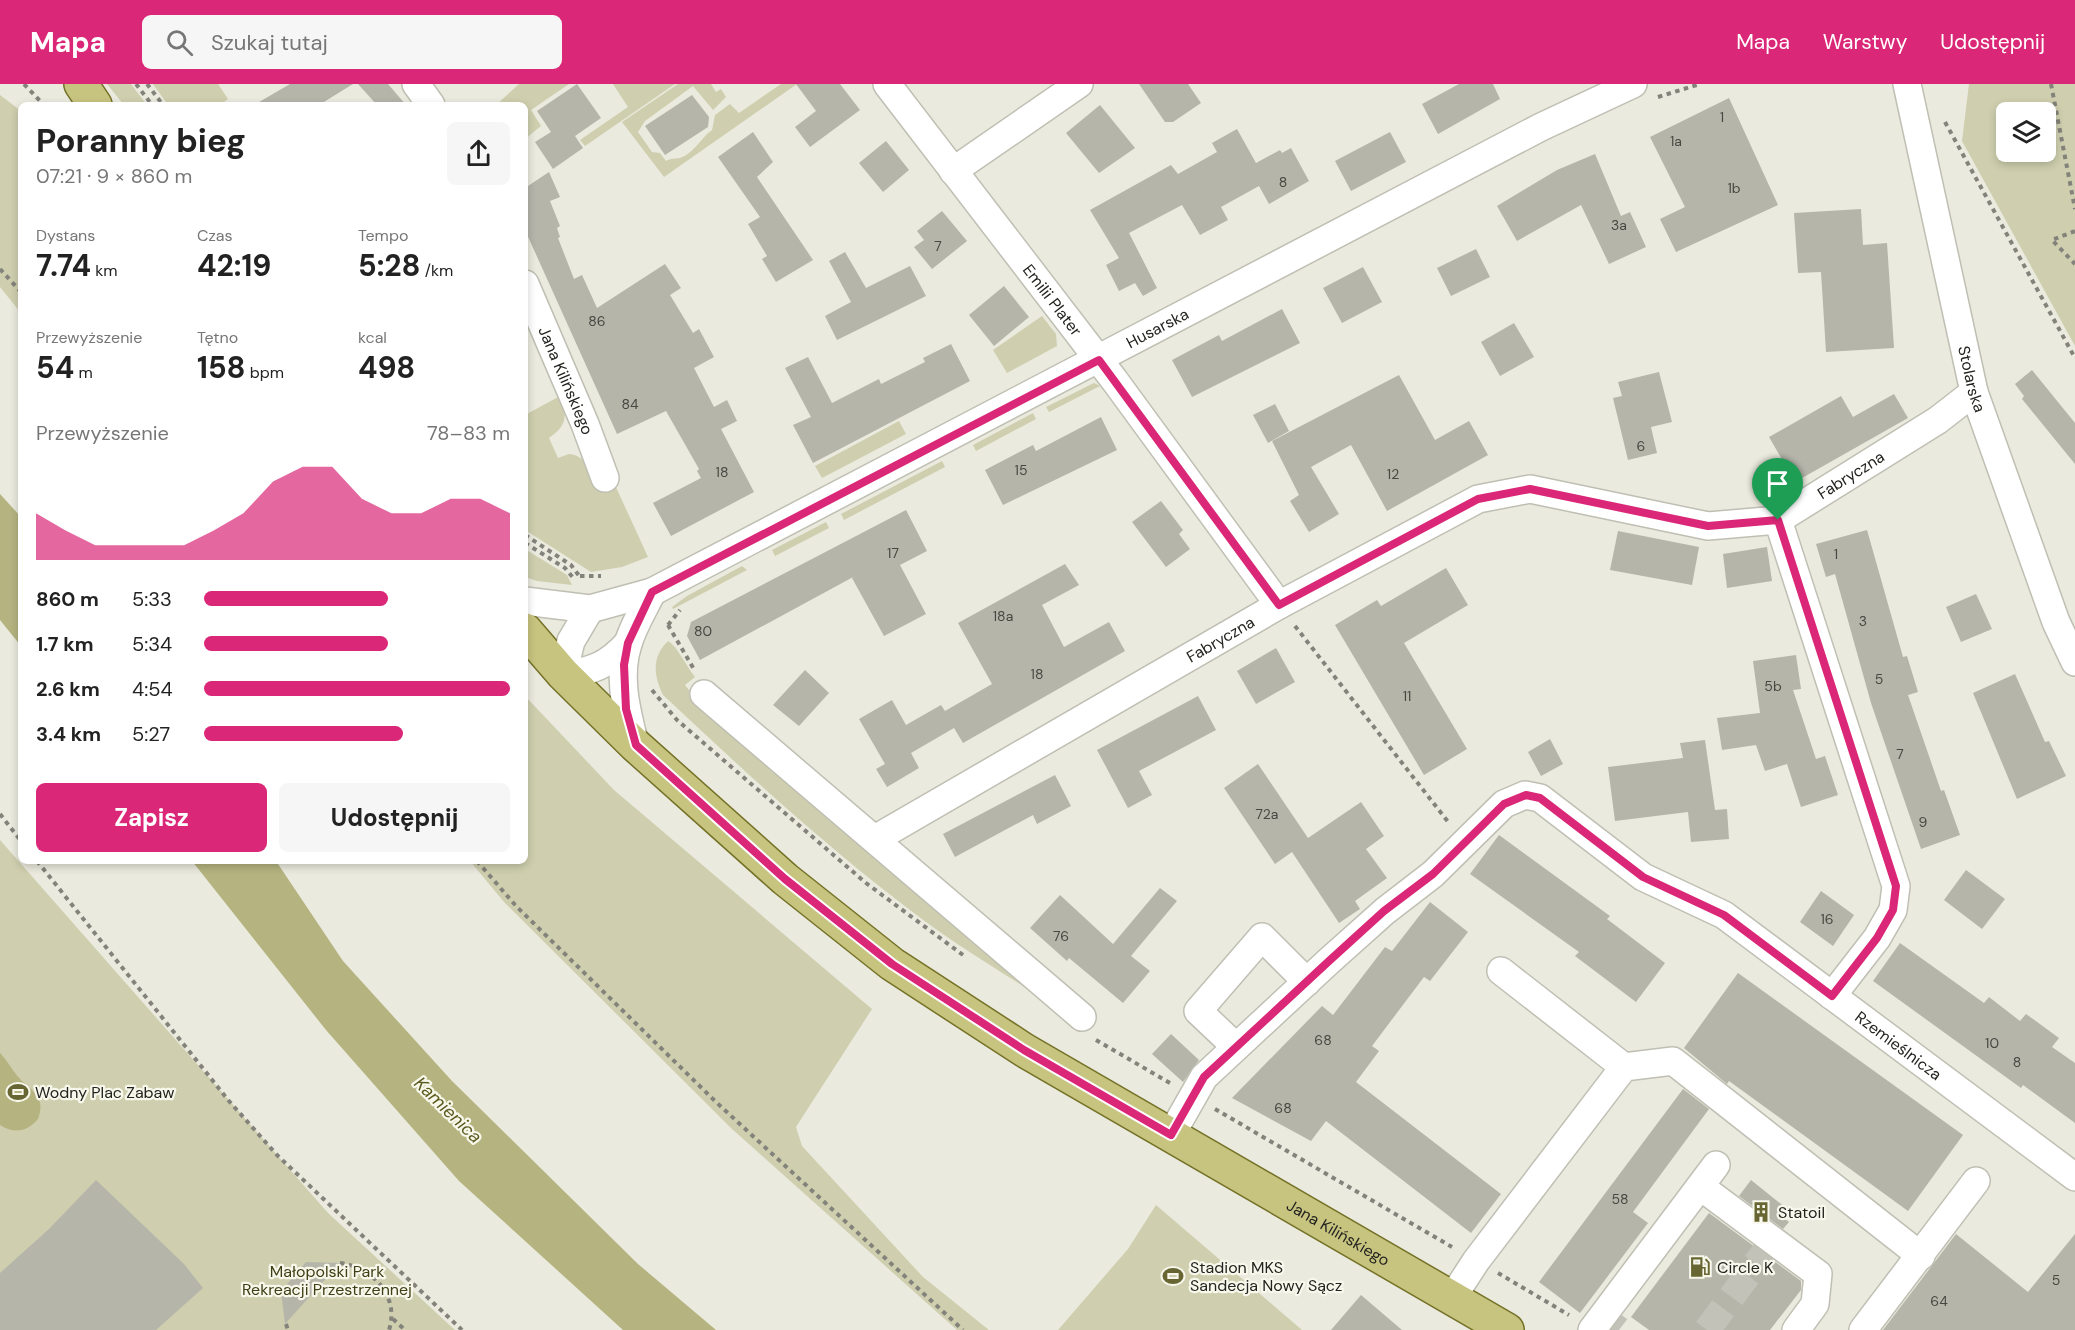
<!DOCTYPE html>
<html lang="pl">
<head>
<meta charset="utf-8">
<style>
	:root { --surface:#fff; --page:#f6f6f6; --text:#222; --muted:#767676; --accent:#db2777 }
	body { margin:0; font-family:"DM Sans",sans-serif; background:var(--page); color:var(--text); height:100vh; display:flex; flex-direction:column; font-size:22px; white-space:nowrap }
	* { box-sizing:border-box; margin:0 }
	p { font-size:20px; color:var(--muted) }
	.icon { flex:none; width:33px; height:33px; fill:none; stroke:currentColor; stroke-width:2; stroke-linecap:round; stroke-linejoin:round }
	.map { position:relative; flex:1; overflow:hidden }
	.sheet { position:absolute; left:18px; top:18px; width:510px; height:762px; display:flex; flex-direction:column; background:var(--surface); border-radius:9px; box-shadow:0 3px 9px #0003 }
	.sheet>* { flex:none }
	.buttons { position:absolute; left:1996px; top:18px; display:grid; gap:12px }
	.buttons a { display:grid; place-items:center; width:60px; height:60px; border-radius:9px; background:var(--surface); box-shadow:0 3px 9px #0003; font-size:30px }
	.pin { position:absolute; display:grid; place-items:center; width:51px; height:51px; color:#fff; margin:-62px -26px; border-radius:50% 50% 50% 0; rotate:-45deg; box-shadow:0 0 6px #0007 }
	.pin .icon { rotate:45deg }
	.round { display:grid; place-items:center; flex:none; width:63px; height:63px; border-radius:9px; background:var(--page) }
	.head { display:flex; align-items:center; justify-content:space-between; height:102px; padding:0 18px }
	h1 { font-size:33px; font-weight:700; line-height:45px }
	.figures { display:grid; grid-template-columns:repeat(3,1fr); gap:9px; height:102px; padding:6px 18px }
	.figures div { display:grid; align-content:center }
	.figures b { font-size:30px; font-weight:700 }
	.figures small { font-size:16px; font-weight:400 }
	.figures p { font-size:16px }
	.chart { height:168px; padding:12px 18px }
	.chart p { display:flex; justify-content:space-between }
	.chart svg { width:100%; height:108px; margin-top:6px; fill:var(--accent); opacity:.7 }
	.cta { display:flex; gap:12px; margin-top:auto; padding:12px 18px }
	.cta a { flex:1; height:69px; border-radius:9px; background:var(--accent); color:#fff; font-size:24px; font-weight:700; line-height:69px; text-align:center }
	.cta a+a { background:var(--page); color:var(--text) }
	ul { padding:0 18px; list-style:none; font-size:20px }
	li { display:grid; grid-template-columns:96px 72px 1fr; align-items:center; height:45px }
	li i { height:15px; border-radius:8px; background:var(--accent) }
	header { display:flex; align-items:center; gap:36px; box-sizing:border-box; height:84px; padding:0 30px; background:var(--accent); color:#fff }
	header strong { font-size:28px }
	nav { display:flex; gap:33px; margin-inline-start:auto; font-size:21px }
	.search { width:420px; height:54px; background:var(--page); display:flex; align-items:center; gap:15px; box-sizing:border-box; padding:0 21px; border-radius:9px; color:var(--muted); font-size:22px }
	.map>svg:first-child { display:block }
	.green { fill:#cfcfaf; fill-rule:evenodd }
	.water { fill:#b5b480 }
	.building { fill:#b5b5aa }
	.lines { fill:none; stroke-linecap:round; stroke-linejoin:round }
	.minor-tunnel { stroke:#c2c2b8; stroke-width:27; stroke-dasharray:27 14; stroke-linecap:butt }
	.minor-casing { stroke:#bfbfb3; stroke-width:30 }
	.major-casing { stroke:#757227; stroke-width:36 }
	.path { stroke:#83837b; stroke-width:4; stroke-dasharray:4.5 4.5; stroke-linecap:butt }
	.minor { stroke:#fff; stroke-width:27 }
	.major { stroke:#c7c480; stroke-width:33 }
	.route-casing { stroke:#fff; stroke-width:12 }
	.route { stroke:#db2777; stroke-width:8 }
	.labels { text-anchor:middle; stroke-width:4.5; stroke-linejoin:round; paint-order:stroke }
	.number-label { font-size:14px; fill:#484842 }
	.street-label { font-size:16px; fill:#23231f; stroke:#f7f7eb }
	.poi-label { font-size:16px; fill:#23231f; stroke:#f7f7eb; text-anchor:start }
	.park-label { font-size:16px; fill:#3f3e14; stroke:#f7f7eb }
	.water-label { font-size:18px; font-style:italic; fill:#5c5a1e; stroke:#f7f7eb }
</style>
</head>
<body>
<header>
<strong>Mapa</strong>
<div class="search"><svg class="icon" aria-label="search" viewBox="0 0 24 24"><circle cx="10" cy="10" r="6"/><path d="M15 15l6 6"/></svg>Szukaj tutaj</div>
<nav><a>Mapa</a><a>Warstwy</a><a>Udostępnij</a></nav>
</header>
<div class="map">
<svg width="2075" height="1246" viewBox="0 0 2075 1246">
	<rect width="100%" height="100%" fill="#eaeade"/>
	<g class="green">
		<polygon points="107,0 131,0 147,21 124,21"/>
		<polygon points="153,0 218,0 228,15 220,21 168,21"/>
		<polygon points="519,0 569,0 531,26 541,42 525,55 525,21 496,21"/>
		<polygon points="613,0 675,0 585,62 580,56 628,23"/>
		<path d="M678,0H711L716,8L721,5L726,13L713,26L693,2L645,37L638,48L652,68L660,69L666,77C671,74 675,75 680,74C693,70 702,53 712,46L715,31L730,20L739,29L781,0H797L664,93L622,38Z"/>
		<path d="M1969,0H2075V262L1962,57ZM2007,28H2046V68H2007Z"/>
		<polygon points="0,11 21,27 21,229 0,203"/>
		<polygon points="1042,232 1056,250 1057,262 1007,289 993,266"/>
		<polygon points="1094,299 1100,302 1049,328 1046,323"/>
		<path d="M560,312C567,332 568,341 549,354L558,374L569,370C589,372 593,392 600,408L615,401L648,473L622,483L591,488L525,446V331Z"/>
		<polygon points="1033,329 1036,335 976,367 973,361"/>
		<polygon points="899,337 906,350 822,394 815,382"/>
		<polygon points="942,377 945,383 844,436 841,430"/>
		<polygon points="826,438 829,444 775,472 772,466"/>
		<polygon points="525,465 567,491 572,501 537,497 525,493"/>
		<polygon points="742,482 747,486 673,525 672,523 687,512"/>
		<path d="M668,557C678,563 686,582 695,593L685,601L692,610L1037,911C1000,887 961,864 926,838C833,769 747,690 663,611C654,593 651,573 668,557Z"/>
		<polygon points="525,612 614,706 872,925 796,1043 802,1062 923,1193 989,1246 957,1246 732,1045 504,818 470,777 525,777"/>
		<polygon points="0,756 328,1129 455,1246 0,1246"/>
		<polygon points="1156,1121 1302,1246 1058,1246 1128,1165"/>
	</g>
	<g class="water">
		<polygon points="0,410 21,433 21,562 0,536"/>
		<polygon points="192,777 276,777 343,877 452,997 638,1180 716,1246 623,1246 459,1097 326,946"/>
		<path d="M0,969C8,977 13,988 21,996C34,1008 46,1015 38,1035C27,1048 14,1050 0,1041Z"/>
	</g>
	<g class="building">
		<polygon points="290,0 353,0 319,21 254,21"/>
		<polygon points="358,0 388,0 406,21 377,21"/>
		<polygon points="577,0 601,34 575,52 583,64 553,85 535,58 551,48 537,27"/>
		<polygon points="796,0 840,0 860,26 810,63 795,43 816,27"/>
		<polygon points="1139,0 1188,0 1201,19 1173,38 1165,38"/>
		<polygon points="1459,0 1493,0 1500,15 1438,50 1422,20"/>
		<polygon points="692,11 709,33 708,43 665,71 645,42"/>
		<polygon points="1729,14 1778,121 1676,168 1660,135 1685,123 1650,53"/>
		<polygon points="1100,21 1135,64 1099,89 1066,49"/>
		<polygon points="1237,45 1256,79 1280,66 1282,69 1291,64 1309,97 1269,120 1259,102 1221,123 1228,136 1200,151 1182,121 1129,149 1157,204 1143,212 1135,199 1119,207 1106,181 1119,174 1090,126 1171,81 1178,90 1217,68 1212,59"/>
		<polygon points="753,48 773,78 757,93 813,176 776,198 762,175 767,172 748,140 760,133 718,73"/>
		<polygon points="1390,48 1406,78 1351,107 1335,77"/>
		<polygon points="886,57 909,86 883,108 859,79"/>
		<polygon points="1595,70 1621,132 1630,128 1646,163 1609,180 1581,121 1517,157 1497,122 1557,86"/>
		<polygon points="549,88 560,113 550,117 560,142 557,144 560,153 558,154 574,195 582,191 597,224 665,180 681,204 670,211 693,249 699,245 714,273 694,284 714,323 727,316 737,337 721,345 754,408 671,452 653,419 701,394 697,387 699,385 666,327 617,350 525,146 525,104"/>
		<polygon points="1861,125 1863,161 1887,159 1894,264 1826,268 1821,188 1798,189 1794,129"/>
		<polygon points="942,127 967,157 932,185 914,163 924,156 917,147"/>
		<polygon points="1476,165 1490,193 1451,212 1437,184"/>
		<polygon points="845,168 866,204 910,182 926,212 837,256 825,232 851,218 829,177"/>
		<polygon points="1363,183 1382,218 1342,239 1323,204"/>
		<polygon points="1004,202 1029,233 994,262 969,231"/>
		<polygon points="1282,225 1300,259 1192,313 1172,276 1219,251 1222,257"/>
		<polygon points="1514,239 1534,273 1500,292 1481,258"/>
		<polygon points="951,260 970,297 813,379 793,341 811,333 785,284 808,273 832,319 879,295 881,300 925,278 923,274"/>
		<polygon points="2032,286 2075,339 2075,380 2022,315 2024,312 2015,300"/>
		<polygon points="1659,288 1672,338 1651,343 1657,369 1628,376 1613,314 1622,312 1618,298"/>
		<polygon points="1399,291 1435,356 1469,337 1488,371 1387,427 1351,361 1311,383 1339,430 1309,448 1290,417 1299,411 1272,357"/>
		<polygon points="1894,310 1908,334 1795,398 1769,353 1841,312 1853,333"/>
		<polygon points="1275,320 1289,347 1268,359 1253,331"/>
		<polygon points="1101,333 1117,366 1003,421 985,386 1033,361 1036,367"/>
		<polygon points="1161,417 1183,446 1179,450 1190,465 1166,483 1132,438"/>
		<polygon points="906,426 927,467 900,481 926,530 884,552 852,494 855,492 700,576 687,552 691,538"/>
		<polygon points="1867,446 1903,573 1907,572 1918,608 1908,611 1941,707 1944,706 1960,751 1921,765 1871,619 1835,490 1826,493 1816,460"/>
		<polygon points="1618,447 1699,463 1692,501 1610,486"/>
		<polygon points="1767,463 1772,497 1727,504 1723,470"/>
		<polygon points="1065,480 1079,501 1042,521 1064,563 1109,538 1125,567 963,659 954,644 911,669 919,684 887,703 876,685 885,680 859,635 892,616 906,641 941,621 945,627 992,600 958,539"/>
		<polygon points="1446,484 1468,521 1404,559 1467,665 1424,691 1335,541 1377,516 1381,522"/>
		<polygon points="1976,510 1992,545 1961,558 1946,523"/>
		<polygon points="1276,564 1295,598 1256,620 1237,587"/>
		<polygon points="1796,571 1801,605 1793,606 1816,675 1825,672 1838,711 1801,723 1787,680 1765,687 1756,661 1722,666 1717,634 1760,629 1753,577"/>
		<polygon points="805,586 829,609 799,642 773,621"/>
		<polygon points="2015,590 2045,658 2049,657 2066,692 2017,715 1973,609"/>
		<polygon points="1198,612 1216,646 1139,687 1152,711 1128,724 1097,666"/>
		<polygon points="1550,655 1563,680 1541,692 1528,668"/>
		<polygon points="1705,656 1715,726 1727,725 1729,755 1691,758 1688,728 1615,737 1608,683 1683,674 1680,659"/>
		<polygon points="1258,680 1308,754 1361,718 1384,752 1366,765 1387,794 1355,817 1360,825 1339,839 1292,768 1275,780 1224,704"/>
		<polygon points="1055,691 1071,722 1037,740 1033,731 955,773 943,750"/>
		<polygon points="1499,751 1610,832 1607,835 1665,879 1636,918 1575,872 1579,868 1470,790"/>
		<polygon points="1966,786 2005,815 1982,845 1944,816"/>
		<polygon points="1160,804 1177,817 1131,872 1150,887 1123,919 1069,874 1067,877 1030,844 1060,811 1113,860"/>
		<polygon points="1821,807 1854,831 1833,862 1800,838"/>
		<polygon points="1430,818 1468,848 1430,897 1424,893 1372,962 1379,967 1356,998 1501,1110 1471,1149 1326,1037 1311,1057 1232,1014 1322,922 1333,931 1385,863 1392,867"/>
		<polygon points="1900,859 1984,919 1989,913 2020,937 2026,930 2059,954 2052,963 2075,979 2075,1039 2023,1001 2021,1004 1873,897"/>
		<polygon points="1738,889 1963,1051 1908,1127 1729,997 1727,1000 1684,964"/>
		<polygon points="1171,950 1199,976 1183,998 1152,970"/>
		<polygon points="1683,1005 1709,1025 1633,1128 1648,1139 1580,1229 1539,1198"/>
		<polygon points="96,1096 184,1180 203,1204 156,1246 0,1246 0,1189 49,1145"/>
		<polygon points="1751,1096 1786,1124 1781,1132 1789,1138 1783,1145 1739,1112"/>
		<polygon points="1709,1129 1801,1197 1801,1206 1770,1246 1649,1246 1631,1233"/>
		<polygon points="1956,1150 2028,1208 2075,1150 2075,1246 1883,1246"/>
		<polygon points="306,1178 340,1179 285,1240 281,1207"/>
		<polygon points="1361,1211 1402,1246 1331,1246"/>
	</g>
	<g class="lines">
		<g class="minor-tunnel">
			<polyline points="1602,1233 1619,1246"/>
			<polyline points="1707,1246 1773,1157"/>
		</g>
		<g class="minor-casing">
			<g id="minor">
				<polyline points="416,0 431,21"/>
				<path id="s1" d="M887,0L1115,297L1279,521"/>
				<path id="s2" d="M1907,0L1974,308L2056,538L2075,578"/>
				<polyline points="953,87 1079,0"/>
				<path id="s3" d="M525,200L585,340L605,394"/>
				<polyline points="1778,436 1896,802 1893,826 1877,854 1832,912"/>
				<path id="s4" d="M525,517L590,525L652,508L1541,43L1633,0"/>
				<path d="M590,525L571,557L563,590C592,588 608,581 628,559"/>
				<polyline points="704,610 1082,933"/>
				<path d="M635,661C627,628 617,593 628,560C633,542 644,525 652,508"/>
				<path id="s5" d="M875,755L1279,521L1478,415L1530,405L1708,442L1778,436L1938,336L1974,308"/>
				<polyline points="1501,887 1624,983"/>
				<polyline points="1236,963 1198,927 1262,853 1307,898"/>
				<path id="s6" d="M1171,1051L1204,993L1329,877L1385,827L1433,790L1504,720L1525,711L1540,714L1643,793L1724,831L2075,1093"/>
				<polyline points="1701,1103 1818,1190 1815,1220 1796,1246"/>
				<polyline points="1452,1214 1476,1177 1624,983 1673,977 1921,1172"/>
				<polyline points="1592,1246 1716,1081"/>
				<polyline points="1863,1246 1976,1097"/>
			</g>
		</g>
		<g class="major-casing">
			<g id="major">
				<polyline points="81,0 95,21"/>
				<path id="s7" d="M525,546L563,590L635,661L785,795L892,880L1024,966L1507,1246"/>
			</g>
		</g>
		<g class="path">
			<polyline points="24,0 44,21"/>
			<polyline points="136,0 152,21"/>
			<polyline points="147,0 163,21"/>
			<polyline points="2051,0 2075,125"/>
			<polyline points="1658,13 1700,0"/>
			<polyline points="1945,38 2075,274"/>
			<polyline points="2075,147 2052,156 2075,180"/>
			<polyline points="0,185 21,208"/>
			<polyline points="525,451 571,481 580,493"/>
			<polyline points="525,459 565,484 575,496"/>
			<polyline points="580,492 601,492"/>
			<polyline points="668,541 680,526"/>
			<polyline points="668,541 695,587"/>
			<polyline points="1295,542 1449,739"/>
			<polyline points="652,606 677,636 866,799 963,871"/>
			<polyline points="0,730 21,757"/>
			<polyline points="37,777 229,1017 277,1071 462,1246"/>
			<polyline points="477,777 516,822 716,1018 963,1246"/>
			<polyline points="1096,956 1170,999"/>
			<polyline points="1215,1025 1452,1163"/>
			<path d="M340,1179C372,1183 400,1212 389,1246"/>
			<polyline points="1498,1189 1569,1231"/>
			<polyline points="393,1235 405,1246"/>
			<polyline points="286,1240 288,1246"/>
		</g>
		<use href="#minor" class="minor"/>
		<use href="#major" class="major"/>
	</g>
	<g class="lines">
		<g class="route-casing">
			<polygon id="route" points="1099,276 1279,521 1478,415 1530,405 1708,442 1778,436 1896,802 1893,826 1877,854 1832,912 1724,831 1643,793 1540,714 1526,711 1504,720 1433,790 1384,827 1329,877 1204,993 1171,1051 1024,966 892,880 785,795 636,661 626,625 624,581 628,559 652,508"/>
		</g>
		<use href="#route" class="route"/>
	</g>
	<defs>
		<g id="stadium-bare" transform="scale(1.62)"><path d="M0-5a6.5 5 0 1 0 0 10a6.5 5 0 1 0 0-10ZM-3.5-1.8h7v3.6h-7Z" fill="#676532" stroke="#f7f7eb" stroke-width="2.5" paint-order="stroke"/></g>
		<g id="building-bare" transform="scale(1.62)"><path d="M-4-6H4V6H1V3H-1V6H-4ZM-2.5-4.3h1.7v1.8h-1.7ZM.8-4.3h1.7v1.8H.8ZM-2.5-1h1.7V.8h-1.7ZM.8-1h1.7V.8H.8Z" fill="#676532" stroke="#f7f7eb" stroke-width="2.5" paint-order="stroke"/></g>
		<g id="fuel-bare" transform="scale(1.62)"><path d="M-5.5-6h7V0h2V4h1.3V-2.5L3-4.5l.8-.8L6-3V5H2.5V1h-1V6h-7ZM-4.2-4.7v3.2H.2V-4.7Z" fill="#676532" stroke="#f7f7eb" stroke-width="2.5" paint-order="stroke"/></g>
	</defs>
	<g fill-rule="evenodd">
		<use href="#stadium-bare" x="18" y="1008"/>
		<use href="#building-bare" x="1761" y="1128"/>
		<use href="#fuel-bare" x="1700" y="1183"/>
		<use href="#stadium-bare" x="1173" y="1192"/>
	</g>
	<g class="labels">
		<g class="number-label">
			<text x="1722" y="38">1</text>
			<text x="1676" y="62">1a</text>
			<text x="1283" y="103">8</text>
			<text x="1734" y="109">1b</text>
			<text x="1619" y="146">3a</text>
			<text x="938" y="167">7</text>
			<text x="597" y="242">86</text>
			<text x="630" y="325">84</text>
			<text x="1641" y="367">6</text>
			<text x="1021" y="391">15</text>
			<text x="722" y="393">18</text>
			<text x="1393" y="395">12</text>
			<text x="893" y="474">17</text>
			<text x="1836" y="475">1</text>
			<text x="1003" y="537">18a</text>
			<text x="1863" y="542">3</text>
			<text x="703" y="552">80</text>
			<text x="1037" y="595">18</text>
			<text x="1879" y="600">5</text>
			<text x="1773" y="607">5b</text>
			<text x="1407" y="617">11</text>
			<text x="1900" y="675">7</text>
			<text x="1267" y="735">72a</text>
			<text x="1923" y="743">9</text>
			<text x="1827" y="840">16</text>
			<text x="1061" y="857">76</text>
			<text x="1323" y="961">68</text>
			<text x="1992" y="964">10</text>
			<text x="2017" y="983">8</text>
			<text x="1283" y="1029">68</text>
			<text x="1620" y="1120">58</text>
			<text x="2056" y="1201">5</text>
			<text x="1939" y="1222">64</text>
		</g>
		<g class="street-label">
			<text dy="6" stroke="none"><textPath href="#s1" startOffset="272">Emilii Plater</textPath></text>
			<text dy="6" stroke="none"><textPath href="#s4" startOffset="700">Husarska</textPath></text>
			<text dy="6" stroke="none"><textPath href="#s2" startOffset="302">Stolarska</textPath></text>
			<text dy="6" stroke="none"><textPath href="#s3" startOffset="105">Jana Kilińskiego</textPath></text>
			<text dy="6" stroke="none"><textPath href="#s5" startOffset="1083">Fabryczna</textPath></text>
			<text dy="6" stroke="none"><textPath href="#s5" startOffset="399">Fabryczna</textPath></text>
			<text dy="6" stroke="none"><textPath href="#s6" startOffset="948">Rzemieślnicza</textPath></text>
			<text dy="6" stroke="none"><textPath href="#s7" startOffset="1018">Jana Kilińskiego</textPath></text>
		</g>
		<g class="poi-label">
			<text x="35" y="1014">Wodny Plac Zabaw</text>
			<text x="1778" y="1134">Statoil</text>
			<text x="1190" y="1189">Stadion MKS<tspan x="1190" dy="18">Sandecja Nowy Sącz</tspan></text>
			<text x="1717" y="1189">Circle K</text>
		</g>
		<g class="park-label">
			<text x="327" y="1193">Małopolski Park<tspan x="327" dy="18">Rekreacji Przestrzennej</tspan></text>
		</g>
		<g class="water-label">
			<text transform="translate(448 1026) rotate(44)" y="6">Kamienica</text>
		</g>
	</g>
</svg>
<div class="buttons">
<a><svg class="icon" aria-label="layers" viewBox="0 0 24 24"><path d="M12 4l9 5-9 5-9-5zM3 14l9 5 9-5"/></svg></a>
</div>
<div class="pin" style="left:1778px;top:436px;background:#1e9e55"><svg class="icon" aria-label="arrive" viewBox="0 0 24 24"><path d="M6 21V4h12l-3 4 3 4H6"/></svg></div>
<section class="sheet">
<div class="head"><div><h1>Poranny bieg</h1><p>07:21 · 9 × 860 m</p></div><a class="round"><svg class="icon" aria-label="share" viewBox="0 0 24 24"><path d="M12 15V3M7 8l5-5 5 5M5 13v7h14v-7"/></svg></a></div>
<div class="figures">
<div><p>Dystans</p><b>7.74<small> km</small></b></div>
<div><p>Czas</p><b>42:19</b></div>
<div><p>Tempo</p><b>5:28<small> /km</small></b></div>
</div>
<div class="figures">
<div><p>Przewyższenie</p><b>54<small> m</small></b></div>
<div><p>Tętno</p><b>158<small> bpm</small></b></div>
<div><p>kcal</p><b>498</b></div>
</div>
<div class="chart"><p><span>Przewyższenie</span>78–83 m</p>
<svg viewBox="0 0 160 44" preserveAspectRatio="none"><path d="M0 44V25L10 32L20 38L30 38L40 38L50 38L60 32L70 25L80 12L90 6L100 6L110 19L120 25L130 25L140 19L150 19L160 25V44z"/></svg>
</div>
<ul>
<li><b>860 m</b>5:33<i style="width:60%"></i></li>
<li><b>1.7 km</b>5:34<i style="width:60%"></i></li>
<li><b>2.6 km</b>4:54<i style="width:100%"></i></li>
<li><b>3.4 km</b>5:27<i style="width:65%"></i></li>
</ul>
<div class="cta"><a>Zapisz</a><a>Udostępnij</a></div>
</section>
</div>
</body>
</html>
